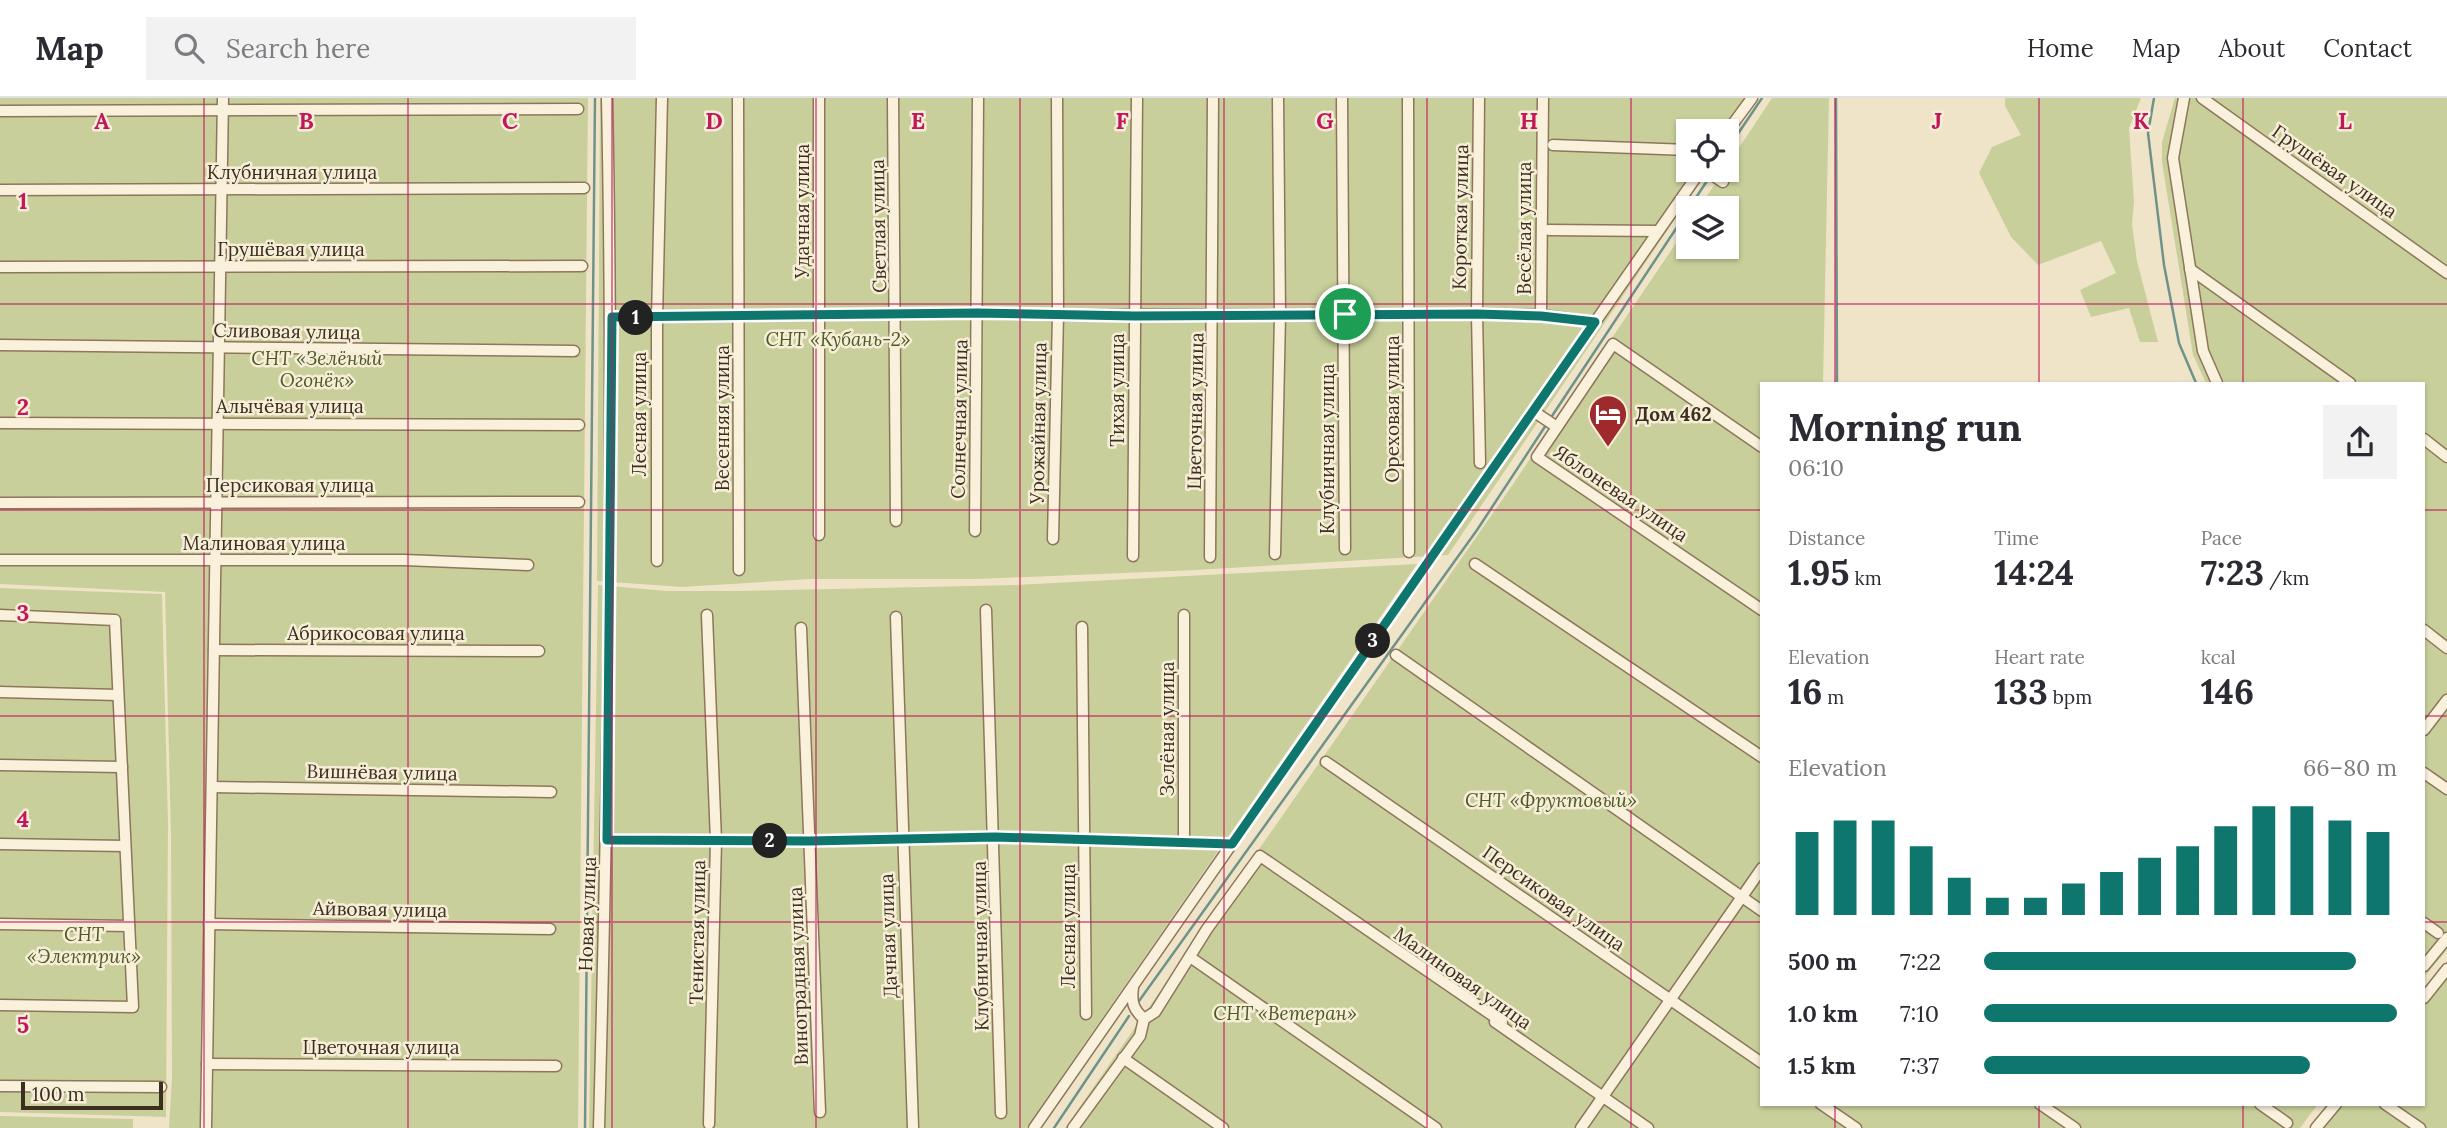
<!DOCTYPE html>
<html lang="en">
<head>
<meta charset="utf-8">
<style>
	:root { --surface:#fff; --page:#f2f2f3; --text:#2b2b33; --muted:#7c7c81; --line:#e1e1e2; --accent:#0f766e }
	body { margin:0; font-family:Lora,serif; background:var(--page); color:var(--text); height:100vh; display:flex; flex-direction:column; font-size:26px; white-space:nowrap }
	* { box-sizing:border-box; margin:0 }
	p { font-size:23px; color:var(--muted) }
	.icon { flex:none; width:38px; height:38px; fill:none; stroke:currentColor; stroke-width:2; stroke-linecap:round; stroke-linejoin:round }
	.map { position:relative; flex:1; overflow:hidden }
	.panel { position:absolute; left:1760px; top:284px; width:665px; height:724px; display:flex; flex-direction:column; background:var(--surface); border-radius:0px; box-shadow:0 2px 5px #0004 }
	.panel>* { flex:none }
	.buttons { position:absolute; left:1676px; top:21px; display:grid; gap:14px }
	.buttons a { display:grid; place-items:center; width:63px; height:63px; border-radius:0px; background:var(--surface); box-shadow:0 2px 5px #0004; font-size:35px }
	.scale { position:absolute; left:21px; bottom:18px; width:142px; box-sizing:border-box; padding-left:7px; border:4px solid #3d2e20; border-top:0; font-size:19px; line-height:24px; white-space:nowrap; color:#3d2e20; -webkit-text-stroke:5px #f7eed8; paint-order:stroke }
	.pin { position:absolute; display:grid; place-items:center; width:60px; height:60px; color:#fff; margin:-30px; border:4px solid #fff; border-radius:50%; box-shadow:0 2px 7px #0007 }
	.km { position:absolute; width:35px; height:35px; margin:-18px; border-radius:50%; background:#222; color:#fff; font-size:19px; line-height:35px; text-align:center }
	.round { display:grid; place-items:center; flex:none; width:74px; height:74px; border-radius:0px; background:var(--page) }
	.headline { display:flex; align-items:center; justify-content:space-between; height:119px; padding:0 28px }
	h1 { font-size:38px; font-weight:700; line-height:52px }
	.metrics { display:grid; grid-template-columns:repeat(3,1fr); gap:10px; height:119px; padding:7px 28px }
	.metrics div { display:grid; align-content:center }
	.metrics b { font-size:35px; font-weight:700 }
	.metrics small { font-size:19px; font-weight:400 }
	.metrics p { font-size:19px }
	.chart { height:196px; padding:14px 28px }
	.chart p { display:flex; justify-content:space-between }
	.chart svg { width:100%; height:126px; margin-top:7px; stroke:var(--accent); stroke-width:6 }
	ul { padding:0 28px; list-style:none; font-size:23px }
	li { display:grid; grid-template-columns:112px 84px 1fr; align-items:center; height:52px }
	li i { height:18px; border-radius:9px; background:var(--accent) }
	header { display:flex; align-items:center; gap:42px; box-sizing:border-box; height:98px; padding:0 35px; background:var(--surface); border-bottom:2px solid var(--line) }
	header strong { font-size:33px }
	nav { display:flex; gap:38px; margin-inline-start:auto; font-size:24px }
	.search { width:490px; height:63px; background:var(--page); display:flex; align-items:center; gap:18px; box-sizing:border-box; padding:0 24px; border-radius:0px; color:var(--muted); font-size:26px }
	.map>svg:first-child { display:block }
	.green { fill:#c9cf9b }
	.lines { fill:none; stroke-linecap:round; stroke-linejoin:round }
	.stream { stroke:#6f938a; stroke-width:2.5 }
	.minor-casing { stroke:#8d765c; stroke-width:13 }
	.minor { stroke:#faf1dc; stroke-width:10 }
	.route-casing { stroke:#fff; stroke-width:14 }
	.route { stroke:#0f766e; stroke-width:9 }
	.grid { fill:none; stroke:#c2185b; stroke-width:2; stroke-opacity:0.55 }
	.labels { text-anchor:middle; stroke-width:5; stroke-linejoin:round; paint-order:stroke }
	.street-label { font-size:19px; fill:#3d2e20; stroke:#f7eed8 }
	.park-label { font-size:19px; font-style:italic; fill:#4d5a26; stroke:#f7eed8 }
	.poi-label { font-size:19px; font-weight:bold; fill:#3d2e20; stroke:#f7eed8; text-anchor:start }
	.grid-label { font-size:23px; text-anchor:middle; font-weight:bold; fill:#c2185b; stroke:#f7eed8; stroke-width:5; stroke-linejoin:round; paint-order:stroke }
</style>
</head>
<body>
<header>
<strong>Map</strong>
<div class="search"><svg class="icon" aria-label="search" viewBox="0 0 24 24"><circle cx="10" cy="10" r="6"/><path d="M15 15l6 6"/></svg>Search here</div>
<nav><a>Home</a><a>Map</a><a>About</a><a>Contact</a></nav>
</header>
<div class="map">
<svg width="2447" height="1030" viewBox="0 0 2447 1030">
	<rect width="100%" height="100%" fill="#f0e4c8"/>
	<g class="green">
		<polygon points="0,0 588,0 578,1030 169,1030 172,980 171,738 165,494 0,486"/>
		<polygon points="600,0 1756,0 1727,43 1727,33 1689,33 1689,72 1708,72 1448,457 1195,472 977,481 810,481 682,489 597,483"/>
		<polygon points="1772,0 1829,0 1823,285 1762,285 1762,1006 2318,1006 2300,1030 1065,1030 1509,392 1689,126 1689,149 1727,149 1727,110 1699,110"/>
		<polygon points="2005,0 2141,0 2129,30 2134,104 2132,126 2137,163 2158,244 2140,244 2129,210 2091,219 2080,192 2116,175 2101,143 2038,167 2011,139 1979,75 1992,49 2021,37 2005,8"/>
		<polygon points="2175,0 2447,0 2447,852 2424,879 2424,285 2206,285 2193,257 2162,64 2162,44"/>
		<polygon points="1417,466 1026,1030 589,1030 598,487 667,493 737,493 1016,487"/>
		<polygon points="0,490 162,496 168,724 166,1019 0,1014"/>
		<polygon points="2447,874 2447,1030 2321,1030 2341,1006 2424,1006 2424,903"/>
		<polygon points="0,1018 133,1021 133,1030 0,1030"/>
	</g>
	<g class="lines">
		<g class="stream">
			<polyline points="1836,0 1837,285"/>
			<polyline points="2154,0 2148,35 2164,167 2179,245 2196,285"/>
			<polyline points="1727,52 1762,0"/>
			<polyline points="1689,110 1709,80"/>
			<polyline points="1550,321 1689,111"/>
			<polyline points="1139,903 1477,432 1546,327"/>
			<polyline points="585,1030 595,0"/>
			<polyline points="1054,1030 1129,918"/>
		</g>
		<g class="minor-casing">
			<g id="minor">
				<polyline points="738,0 739,472"/>
				<polyline points="819,0 819,437"/>
				<polyline points="893,0 896,423"/>
				<polyline points="1342,0 1345,451"/>
				<polyline points="1408,0 1409,454"/>
				<polyline points="1479,0 1477,216 1480,365"/>
				<polyline points="2184,0 2173,60 2203,253 2217,285"/>
				<polyline points="2202,0 2447,175"/>
				<polyline points="0,13 578,11"/>
				<polyline points="1727,34 1752,0"/>
				<polyline points="1553,47 1689,52"/>
				<polyline points="1705,72 1723,84"/>
				<polyline points="0,92 584,90"/>
				<polyline points="1549,132 1657,133"/>
				<polyline points="0,169 582,168"/>
				<polyline points="2190,171 2350,285"/>
				<polyline points="1541,217 1543,0"/>
				<polyline points="612,219 978,215 1058,217 1477,216 1541,217 1595,224"/>
				<polyline points="0,247 574,253"/>
				<polyline points="1533,313 1557,329"/>
				<polyline points="0,325 579,327"/>
				<polyline points="2424,341 2447,359"/>
				<polyline points="1762,349 1613,246 1537,359 1762,512"/>
				<polyline points="0,405 579,404"/>
				<polyline points="975,433 978,0"/>
				<polyline points="1053,441 1058,217 1057,0"/>
				<polyline points="1275,456 1280,217 1278,0"/>
				<polyline points="1133,458 1137,0"/>
				<polyline points="1210,459 1213,0"/>
				<polyline points="0,462 404,462 528,467"/>
				<polyline points="657,463 657,221 662,0"/>
				<polyline points="1475,466 1762,659"/>
				<polyline points="986,512 1001,1015"/>
				<polyline points="0,517 115,522 133,909 0,907"/>
				<polyline points="707,517 716,743 709,1026"/>
				<polyline points="1184,517 1184,745"/>
				<polyline points="896,519 913,1029"/>
				<polyline points="1082,529 1086,916"/>
				<polyline points="801,530 820,1014"/>
				<polyline points="2424,532 2447,550"/>
				<polyline points="214,552 539,553"/>
				<polyline points="1396,557 1762,813"/>
				<polyline points="0,594 118,597"/>
				<polyline points="2424,632 2447,602"/>
				<polyline points="1326,664 1762,965"/>
				<polyline points="0,667 122,669"/>
				<polyline points="2424,675 2447,691"/>
				<polyline points="212,689 551,694"/>
				<polyline points="607,742 810,743 995,739 1232,746"/>
				<polyline points="0,746 125,748"/>
				<polyline points="2424,825 2438,835"/>
				<polyline points="0,826 129,828"/>
				<polyline points="209,826 550,831"/>
				<polyline points="1190,859 1436,1030"/>
				<polyline points="2424,868 2447,840"/>
				<path d="M1133,889C1131,904 1133,911 1144,921"/>
				<polyline points="2424,900 2447,871"/>
				<polyline points="1495,924 1648,1030"/>
				<polyline points="1123,960 1223,1030"/>
				<polyline points="207,966 556,968"/>
				<polyline points="0,988 161,989"/>
				<polyline points="1821,1006 1856,1030"/>
				<polyline points="2040,1006 2075,1030"/>
				<polyline points="2260,1006 2287,1025"/>
				<polyline points="2385,1006 2420,1030"/>
				<polyline points="206,1029 223,0"/>
				<path d="M599,1030C608,687 614,344 607,0"/>
				<polyline points="1034,1030 1701,72"/>
				<polyline points="1073,1030 1140,938 1144,921 1155,914 1207,831 1260,758 1502,924"/>
				<polyline points="1581,1030 1762,770"/>
				<polyline points="2316,1030 2336,1006"/>
			</g>
		</g>
		<use href="#minor" class="minor"/>
	</g>
	<g class="lines">
		<g class="route-casing">
			<polygon id="route" points="978,215 1135,218 1477,216 1541,218 1595,224 1232,746 995,739 810,743 607,742 612,219"/>
		</g>
		<use href="#route" class="route"/>
	</g>
	<path class="grid" d="M204,0V1030M408,0V1030M612,0V1030M816,0V1030M1020,0V1030M1224,0V1030M1427,0V1030M1631,0V1030M1835,0V285M2039,0V285M2243,0V285M0,206H2447M0,412H1762M2424,412H2447M0,618H1762M2424,618H2447M0,824H1762M2424,824H2447M1835,1006V1030M2039,1006V1030M2243,1006V1030"/>
	<defs>
		<g id="hotel-pin" transform="scale(2.0125)"><path d="M0 17L-7.5 6A9.5 9.5 0 1 1 7.5 6Z" fill="#9e2a2b" stroke="#f7eed8"/><path d="M-6-4.5h1.5V1H6V5H4.5V3h-9V5H-6ZM-4 0a1.8 1.8 0 1 1 3.6 0ZM.5 0V-2.5h3Q6-2.5 6 0Z" fill="#fff"/></g>
	</defs>
	<g fill-rule="evenodd">
		<use href="#hotel-pin" x="1608" y="316"/>
	</g>
	<g class="labels">
		<g class="street-label">
			<text transform="translate(2335 73) rotate(35)" y="7">Грушёвая улица</text>
			<text x="292" y="81">Клубничная улица</text>
			<text transform="translate(802 113) rotate(-90)" y="7">Удачная улица</text>
			<text transform="translate(1460 119) rotate(-89)" y="7">Короткая улица</text>
			<text transform="translate(878 128) rotate(-91)" y="7">Светлая улица</text>
			<text transform="translate(1524 130) rotate(-90)" y="7">Весёлая улица</text>
			<text x="291" y="158">Грушёвая улица</text>
			<text transform="translate(287 233) rotate(1)" y="7">Сливовая улица</text>
			<text transform="translate(1117 292) rotate(-90)" y="7">Тихая улица</text>
			<text x="290" y="315">Алычёвая улица</text>
			<text transform="translate(1392 311) rotate(-90)" y="7">Ореховая улица</text>
			<text transform="translate(1195 313) rotate(-89)" y="7">Цветочная улица</text>
			<text transform="translate(639 316) rotate(-90)" y="7">Лесная улица</text>
			<text transform="translate(722 320) rotate(-90)" y="7">Весенняя улица</text>
			<text transform="translate(959 321) rotate(-89)" y="7">Солнечная улица</text>
			<text transform="translate(1038 325) rotate(-89)" y="7">Урожайная улица</text>
			<text transform="translate(1327 351) rotate(-90)" y="7">Клубничная улица</text>
			<text x="290" y="394">Персиковая улица</text>
			<text transform="translate(1621 395) rotate(34)" y="7">Яблоневая улица</text>
			<text x="264" y="452">Малиновая улица</text>
			<text x="376" y="542">Абрикосовая улица</text>
			<text transform="translate(1167 631) rotate(-90)" y="7">Зелёная улица</text>
			<text transform="translate(382 674) rotate(1)" y="7">Вишнёвая улица</text>
			<text transform="translate(1554 800) rotate(35)" y="7">Персиковая улица</text>
			<text transform="translate(380 811) rotate(1)" y="7">Айвовая улица</text>
			<text transform="translate(587 816) rotate(-88)" y="7">Новая улица</text>
			<text transform="translate(1068 828) rotate(-90)" y="7">Лесная улица</text>
			<text transform="translate(697 834) rotate(-89)" y="7">Тенистая улица</text>
			<text transform="translate(888 838) rotate(-92)" y="7">Дачная улица</text>
			<text transform="translate(980 848) rotate(-91)" y="7">Клубничная улица</text>
			<text transform="translate(798 878) rotate(-92)" y="7">Виноградная улица</text>
			<text transform="translate(1463 880) rotate(35)" y="7">Малиновая улица</text>
			<text x="381" y="956">Цветочная улица</text>
		</g>
		<g class="park-label">
			<text x="838" y="248">СНТ «Кубань-2»</text>
			<text x="317" y="267">СНТ «Зелёный<tspan x="317" dy="22">Огонёк»</tspan></text>
			<text x="1551" y="709">СНТ «Фруктовый»</text>
			<text x="84" y="843">СНТ<tspan x="84" dy="22">«Электрик»</tspan></text>
			<text x="1285" y="922">СНТ «Ветеран»</text>
		</g>
		<g class="poi-label">
			<text x="1635" y="323">Дом 462</text>
		</g>
	</g>
	<g class="grid-label">
		<text x="102" y="31">A</text>
		<text x="306" y="31">B</text>
		<text x="510" y="31">C</text>
		<text x="714" y="31">D</text>
		<text x="918" y="31">E</text>
		<text x="1122" y="31">F</text>
		<text x="1325" y="31">G</text>
		<text x="1529" y="31">H</text>
		<text x="1937" y="31">J</text>
		<text x="2141" y="31">K</text>
		<text x="2345" y="31">L</text>
		<text x="23" y="111">1</text>
		<text x="23" y="317">2</text>
		<text x="23" y="523">3</text>
		<text x="23" y="729">4</text>
		<text x="23" y="935">5</text>
	</g>
</svg>
<div class="buttons">
<a><svg class="icon" aria-label="locate" viewBox="0 0 24 24"><circle cx="12" cy="12" r="6"/><path d="M12 2v4M12 18v4M2 12h4M18 12h4"/></svg></a>
<a><svg class="icon" aria-label="layers" viewBox="0 0 24 24"><path d="M12 4l9 5-9 5-9-5zM3 14l9 5 9-5"/></svg></a>
</div>
<div class="scale">100 m</div>
<div class="pin" style="left:1345px;top:216px;background:#1e9e55"><svg class="icon" aria-label="arrive" viewBox="0 0 24 24"><path d="M6 21V4h12l-3 4 3 4H6"/></svg></div>
<b class="km" style="left:636px;top:220px">1</b>
<b class="km" style="left:770px;top:743px">2</b>
<b class="km" style="left:1373px;top:543px">3</b>
<section class="panel">
<div class="headline"><div><h1>Morning run</h1><p>06:10</p></div><a class="round"><svg class="icon" aria-label="share" viewBox="0 0 24 24"><path d="M12 15V3M7 8l5-5 5 5M5 13v7h14v-7"/></svg></a></div>
<div class="metrics">
<div><p>Distance</p><b>1.95<small> km</small></b></div>
<div><p>Time</p><b>14:24</b></div>
<div><p>Pace</p><b>7:23<small> /km</small></b></div>
</div>
<div class="metrics">
<div><p>Elevation</p><b>16<small> m</small></b></div>
<div><p>Heart rate</p><b>133<small> bpm</small></b></div>
<div><p>kcal</p><b>146</b></div>
</div>
<div class="chart"><p><span>Elevation</span>66–80 m</p>
<svg viewBox="0 0 160 44" preserveAspectRatio="none"><path d="M5 44V15M15 44V11M25 44V11M35 44V20M45 44V31M55 44V38M65 44V38M75 44V33M85 44V29M95 44V24M105 44V20M115 44V13M125 44V6M135 44V6M145 44V11M155 44V15"/></svg>
</div>
<ul>
<li><b>500 m</b>7:22<i style="width:90%"></i></li>
<li><b>1.0 km</b>7:10<i style="width:100%"></i></li>
<li><b>1.5 km</b>7:37<i style="width:79%"></i></li>
</ul>
</section>
</div>
</body>
</html>
